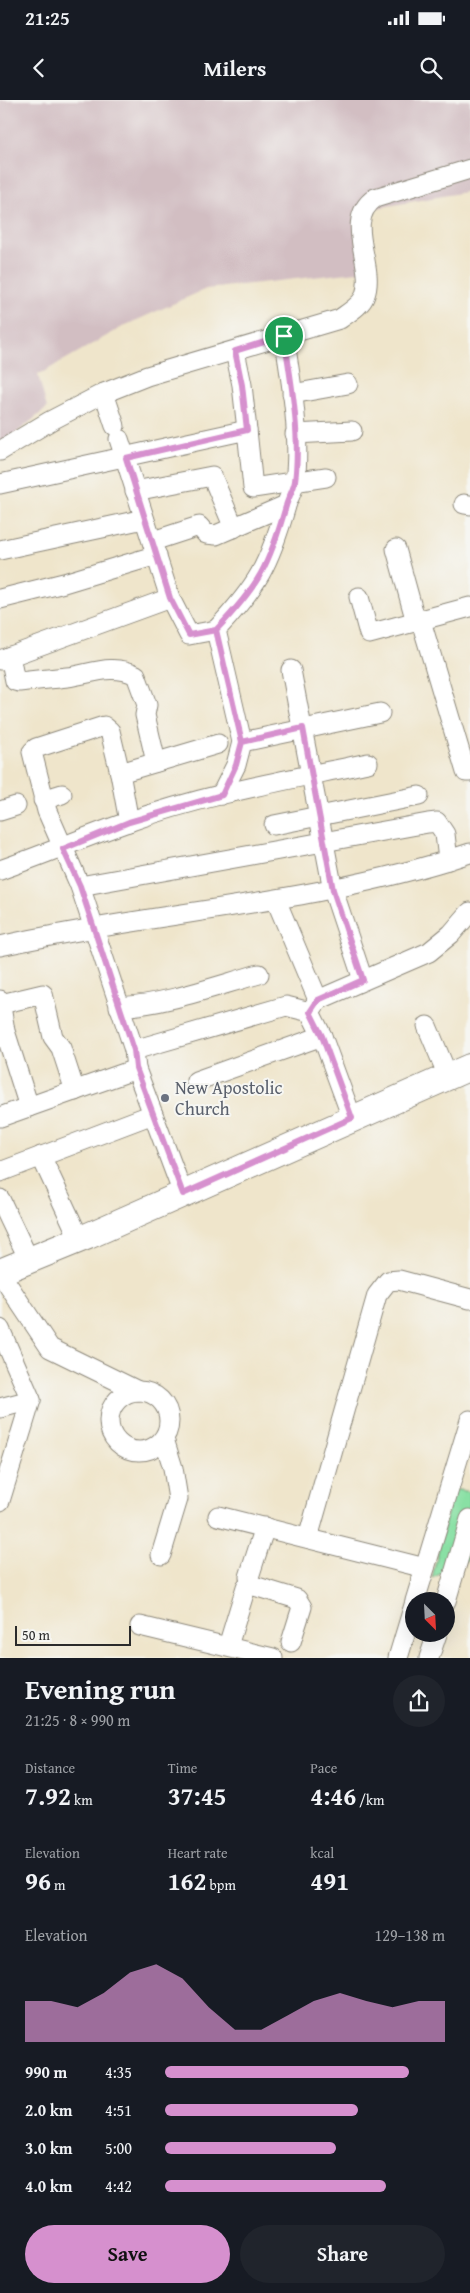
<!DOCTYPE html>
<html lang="en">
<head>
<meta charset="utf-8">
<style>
	:root { --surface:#171b24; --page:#20242c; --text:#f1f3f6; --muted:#9ea1a6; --accent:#d690ce }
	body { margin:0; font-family:"Gentium Book Plus",serif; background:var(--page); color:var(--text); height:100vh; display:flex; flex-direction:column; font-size:19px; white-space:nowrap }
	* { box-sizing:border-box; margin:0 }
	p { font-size:16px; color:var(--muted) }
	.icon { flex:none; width:28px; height:28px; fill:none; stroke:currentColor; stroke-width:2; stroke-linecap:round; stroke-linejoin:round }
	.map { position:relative; height:1558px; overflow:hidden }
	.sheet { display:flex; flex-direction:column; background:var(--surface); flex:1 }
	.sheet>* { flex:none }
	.needle { width:32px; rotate:156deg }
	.fabs { position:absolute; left:405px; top:1492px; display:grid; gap:10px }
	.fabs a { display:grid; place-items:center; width:50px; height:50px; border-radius:50%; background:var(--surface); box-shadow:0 5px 20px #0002; font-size:25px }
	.scale { position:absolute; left:15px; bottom:12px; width:116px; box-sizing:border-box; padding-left:5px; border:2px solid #2b2b2b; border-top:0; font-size:14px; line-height:18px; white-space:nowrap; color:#2b2b2b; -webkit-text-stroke:4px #f6f6f2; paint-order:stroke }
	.pin { position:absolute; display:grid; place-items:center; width:42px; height:42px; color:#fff; margin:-21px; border:2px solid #fff; border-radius:50%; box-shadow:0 1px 5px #0007 }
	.round { display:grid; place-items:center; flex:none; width:52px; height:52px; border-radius:26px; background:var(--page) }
	.headline { display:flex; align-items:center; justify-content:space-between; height:85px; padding:0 25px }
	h1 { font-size:28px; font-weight:700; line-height:38px }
	.figures { display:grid; grid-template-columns:repeat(3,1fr); gap:8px; height:85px; padding:5px 25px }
	.figures div { display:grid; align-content:center }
	.figures b { font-size:25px; font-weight:700 }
	.figures small { font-size:14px; font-weight:400 }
	.figures p { font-size:14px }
	.chart { height:140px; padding:10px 25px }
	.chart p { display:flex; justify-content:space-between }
	.chart svg { width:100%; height:90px; margin-top:5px; fill:var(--accent); opacity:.7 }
	.cta { display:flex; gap:10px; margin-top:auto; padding:10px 25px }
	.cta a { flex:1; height:58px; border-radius:30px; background:var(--accent); color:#111; font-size:20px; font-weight:700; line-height:58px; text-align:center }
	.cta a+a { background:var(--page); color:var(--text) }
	ul { padding:0 25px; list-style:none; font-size:16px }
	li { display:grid; grid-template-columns:80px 60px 1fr; align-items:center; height:38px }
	li i { height:12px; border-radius:6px; background:var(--accent) }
	.status { display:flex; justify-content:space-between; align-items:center; height:35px; padding:0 25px; background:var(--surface); direction:ltr }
	.status svg { height:14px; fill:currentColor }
	header { display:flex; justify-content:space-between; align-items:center; height:65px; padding:0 25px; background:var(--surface); font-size:22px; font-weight:700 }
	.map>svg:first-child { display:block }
	.industrial { fill:#d2bec2 }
	.green { fill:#89e0a4; stroke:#5a8668 }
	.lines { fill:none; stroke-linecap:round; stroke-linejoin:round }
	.street-casing { stroke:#8d887b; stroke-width:21 }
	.secondary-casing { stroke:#8d887b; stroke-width:28 }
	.street { stroke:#fff; stroke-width:19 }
	.secondary { stroke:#fff; stroke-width:26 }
	.route-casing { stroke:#fff; stroke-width:10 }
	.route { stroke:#d690ce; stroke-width:6 }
	.worship-dot { fill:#6b7280; stroke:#f6f6f2; stroke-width:2 }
	.labels { text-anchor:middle; stroke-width:4; stroke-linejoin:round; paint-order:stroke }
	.worship-label { font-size:18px; fill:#5b616d; stroke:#f6f6f2; text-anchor:start }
</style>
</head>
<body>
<div class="status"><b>21:25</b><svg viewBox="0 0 49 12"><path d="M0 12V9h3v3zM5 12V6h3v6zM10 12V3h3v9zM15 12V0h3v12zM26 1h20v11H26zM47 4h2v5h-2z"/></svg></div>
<header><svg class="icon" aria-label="back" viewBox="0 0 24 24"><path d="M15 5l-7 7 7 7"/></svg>Milers<svg class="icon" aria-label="search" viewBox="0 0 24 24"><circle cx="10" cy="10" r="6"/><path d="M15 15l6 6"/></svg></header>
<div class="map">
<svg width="470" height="1558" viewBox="0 0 470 1558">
	<rect width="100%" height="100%" fill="#f6f6f2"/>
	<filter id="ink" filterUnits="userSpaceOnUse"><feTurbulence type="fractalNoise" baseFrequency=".02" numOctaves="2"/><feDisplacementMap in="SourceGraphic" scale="10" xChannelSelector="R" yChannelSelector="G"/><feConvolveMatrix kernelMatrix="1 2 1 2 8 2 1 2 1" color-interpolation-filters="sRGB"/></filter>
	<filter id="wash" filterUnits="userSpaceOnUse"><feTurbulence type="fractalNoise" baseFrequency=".0096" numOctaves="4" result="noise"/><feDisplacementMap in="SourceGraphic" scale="20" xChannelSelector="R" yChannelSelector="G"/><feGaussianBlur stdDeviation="1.12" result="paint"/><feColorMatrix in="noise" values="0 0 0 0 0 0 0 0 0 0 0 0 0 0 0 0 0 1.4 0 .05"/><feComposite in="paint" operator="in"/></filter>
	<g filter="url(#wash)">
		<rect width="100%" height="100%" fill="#efe5cb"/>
		<polygon class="industrial" points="0,0 470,0 470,91 366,110 375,170 206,189 126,225 38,275 47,308 0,346"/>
		<polygon class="green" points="453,1389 470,1392 470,1459 432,1478"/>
	</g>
	<g filter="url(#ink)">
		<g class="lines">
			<g class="street-casing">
				<g id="street">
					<polyline points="235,251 242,285 247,330"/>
					<polyline points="104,293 115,326"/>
					<polyline points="292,294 348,284"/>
					<polyline points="295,334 352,331"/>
					<polyline points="119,339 170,498 189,535 216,530"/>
					<path d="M0,351L50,321L104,293L147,276L340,219C348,213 362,205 365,195C376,164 342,121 375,98L470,69"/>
					<polyline points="0,384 247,330 253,388 326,377"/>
					<polyline points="135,391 212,376 234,428"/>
					<polyline points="464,404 470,405"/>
					<polyline points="153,441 199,426 206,434 216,435 286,405"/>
					<polyline points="396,449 416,522"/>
					<polyline points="0,450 144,419"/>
					<polyline points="359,497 369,534 470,507"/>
					<polyline points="0,499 64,483 157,455"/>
					<polyline points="421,521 466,672 470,672"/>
					<path d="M10,556L15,581L19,582C35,580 51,579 67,577C91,574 112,563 136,575L147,605L145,615L156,662"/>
					<polyline points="0,560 170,498"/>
					<polyline points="291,570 333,790 363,880"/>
					<polyline points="242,642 380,613"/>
					<polyline points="120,673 110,631 104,626 36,648 32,652 47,711 80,786 134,950 136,969 183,1094"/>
					<path d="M221,695L236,665L242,642L216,530C258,485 269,465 286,406C288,398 294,389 295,381C301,337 291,280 284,236"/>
					<polyline points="43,700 62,694"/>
					<polyline points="0,711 16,706"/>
					<polyline points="129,722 120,673 218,644"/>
					<polyline points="274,725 419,696"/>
					<polyline points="448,760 470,753"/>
					<path d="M0,770C43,755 85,737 128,722C206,694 288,680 368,663"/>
					<polyline points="276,800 318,900"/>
					<path d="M0,846C149,813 301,805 448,760L445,734L437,722L428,723L80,786"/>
					<polyline points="0,900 5,931 29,1007"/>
					<polyline points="1,904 43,894 53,937 61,948 75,991"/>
					<path d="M119,907C167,904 213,887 259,874"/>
					<polyline points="427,926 448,976"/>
					<polyline points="134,950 286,906 310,912"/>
					<polyline points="196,981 322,936"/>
					<polyline points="0,1017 136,969"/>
					<polyline points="352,1018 322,936 310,912 318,900 429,852 451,834 470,812"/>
					<polyline points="41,1056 80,1140"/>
					<polyline points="0,1072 153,1014"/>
					<polyline points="0,1099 29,1160"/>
					<polyline points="0,1173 50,1248 138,1291"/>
					<polyline points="0,1229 31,1300 0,1401"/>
					<circle cx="139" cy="1321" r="30"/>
					<polyline points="0,1308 31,1300"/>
					<polyline points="218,1416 425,1468"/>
					<polyline points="308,1438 377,1195 388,1181 399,1180 470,1199"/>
					<polyline points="161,1455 178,1399 173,1368 164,1339"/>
					<polyline points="249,1477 265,1427"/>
					<polyline points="415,1501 470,1320"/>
					<polyline points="446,1501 470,1419"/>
					<polyline points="140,1526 273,1558"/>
					<polyline points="228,1546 246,1487 251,1485 297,1499 302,1507 291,1542"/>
					<polyline points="398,1558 414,1505"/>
					<polyline points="429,1558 437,1534"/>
				</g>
			</g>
			<g class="secondary-casing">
				<polyline id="secondary" points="0,1172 88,1136 470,967"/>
			</g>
			<use href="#street" class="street"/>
			<use href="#secondary" class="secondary"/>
		</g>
	</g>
	<g class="lines" filter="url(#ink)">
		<g class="route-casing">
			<path id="route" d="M284,236C291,280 301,337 295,381C294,389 288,398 286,406C269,466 259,485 216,530L242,642L236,665L222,695L129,722L63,749L80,786L134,950L136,968L183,1094L352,1018L322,936L310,912L318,900L363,880L333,790L303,628L242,642L216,530L189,535L170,498L126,358L247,330L242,285L235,251L284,236"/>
		</g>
		<use href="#route" class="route"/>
	</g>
	<circle class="worship-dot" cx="165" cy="998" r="5"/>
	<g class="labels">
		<g class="worship-label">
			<text x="175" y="994">New Apostolic<tspan x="175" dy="21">Church</tspan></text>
		</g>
	</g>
</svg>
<div class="fabs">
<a><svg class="needle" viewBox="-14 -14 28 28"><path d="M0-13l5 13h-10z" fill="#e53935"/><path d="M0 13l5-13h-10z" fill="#9ea1a6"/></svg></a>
</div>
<div class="scale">50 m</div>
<div class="pin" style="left:284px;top:236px;background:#1e9e55"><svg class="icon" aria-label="arrive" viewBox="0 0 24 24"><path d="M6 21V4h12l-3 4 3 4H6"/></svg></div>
</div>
<section class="sheet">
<div class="headline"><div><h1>Evening run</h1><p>21:25 · 8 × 990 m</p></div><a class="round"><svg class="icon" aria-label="share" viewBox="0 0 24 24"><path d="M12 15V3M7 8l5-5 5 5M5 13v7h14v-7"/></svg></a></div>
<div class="figures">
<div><p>Distance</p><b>7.92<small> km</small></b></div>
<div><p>Time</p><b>37:45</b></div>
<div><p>Pace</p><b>4:46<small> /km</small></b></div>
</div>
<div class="figures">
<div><p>Elevation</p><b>96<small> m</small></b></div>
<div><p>Heart rate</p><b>162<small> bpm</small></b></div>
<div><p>kcal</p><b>491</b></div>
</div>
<div class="chart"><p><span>Elevation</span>129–138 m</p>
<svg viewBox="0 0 160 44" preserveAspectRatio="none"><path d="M0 44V24L10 24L20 27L30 20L40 10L50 6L60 13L70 27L80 38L90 38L100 31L110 24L120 20L130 24L140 27L150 24L160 24V44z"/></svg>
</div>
<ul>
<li><b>990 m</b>4:35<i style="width:87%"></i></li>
<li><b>2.0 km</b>4:51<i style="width:69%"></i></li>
<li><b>3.0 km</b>5:00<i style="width:61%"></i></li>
<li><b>4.0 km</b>4:42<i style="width:79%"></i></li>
</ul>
<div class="cta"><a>Save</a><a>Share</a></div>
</section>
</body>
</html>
